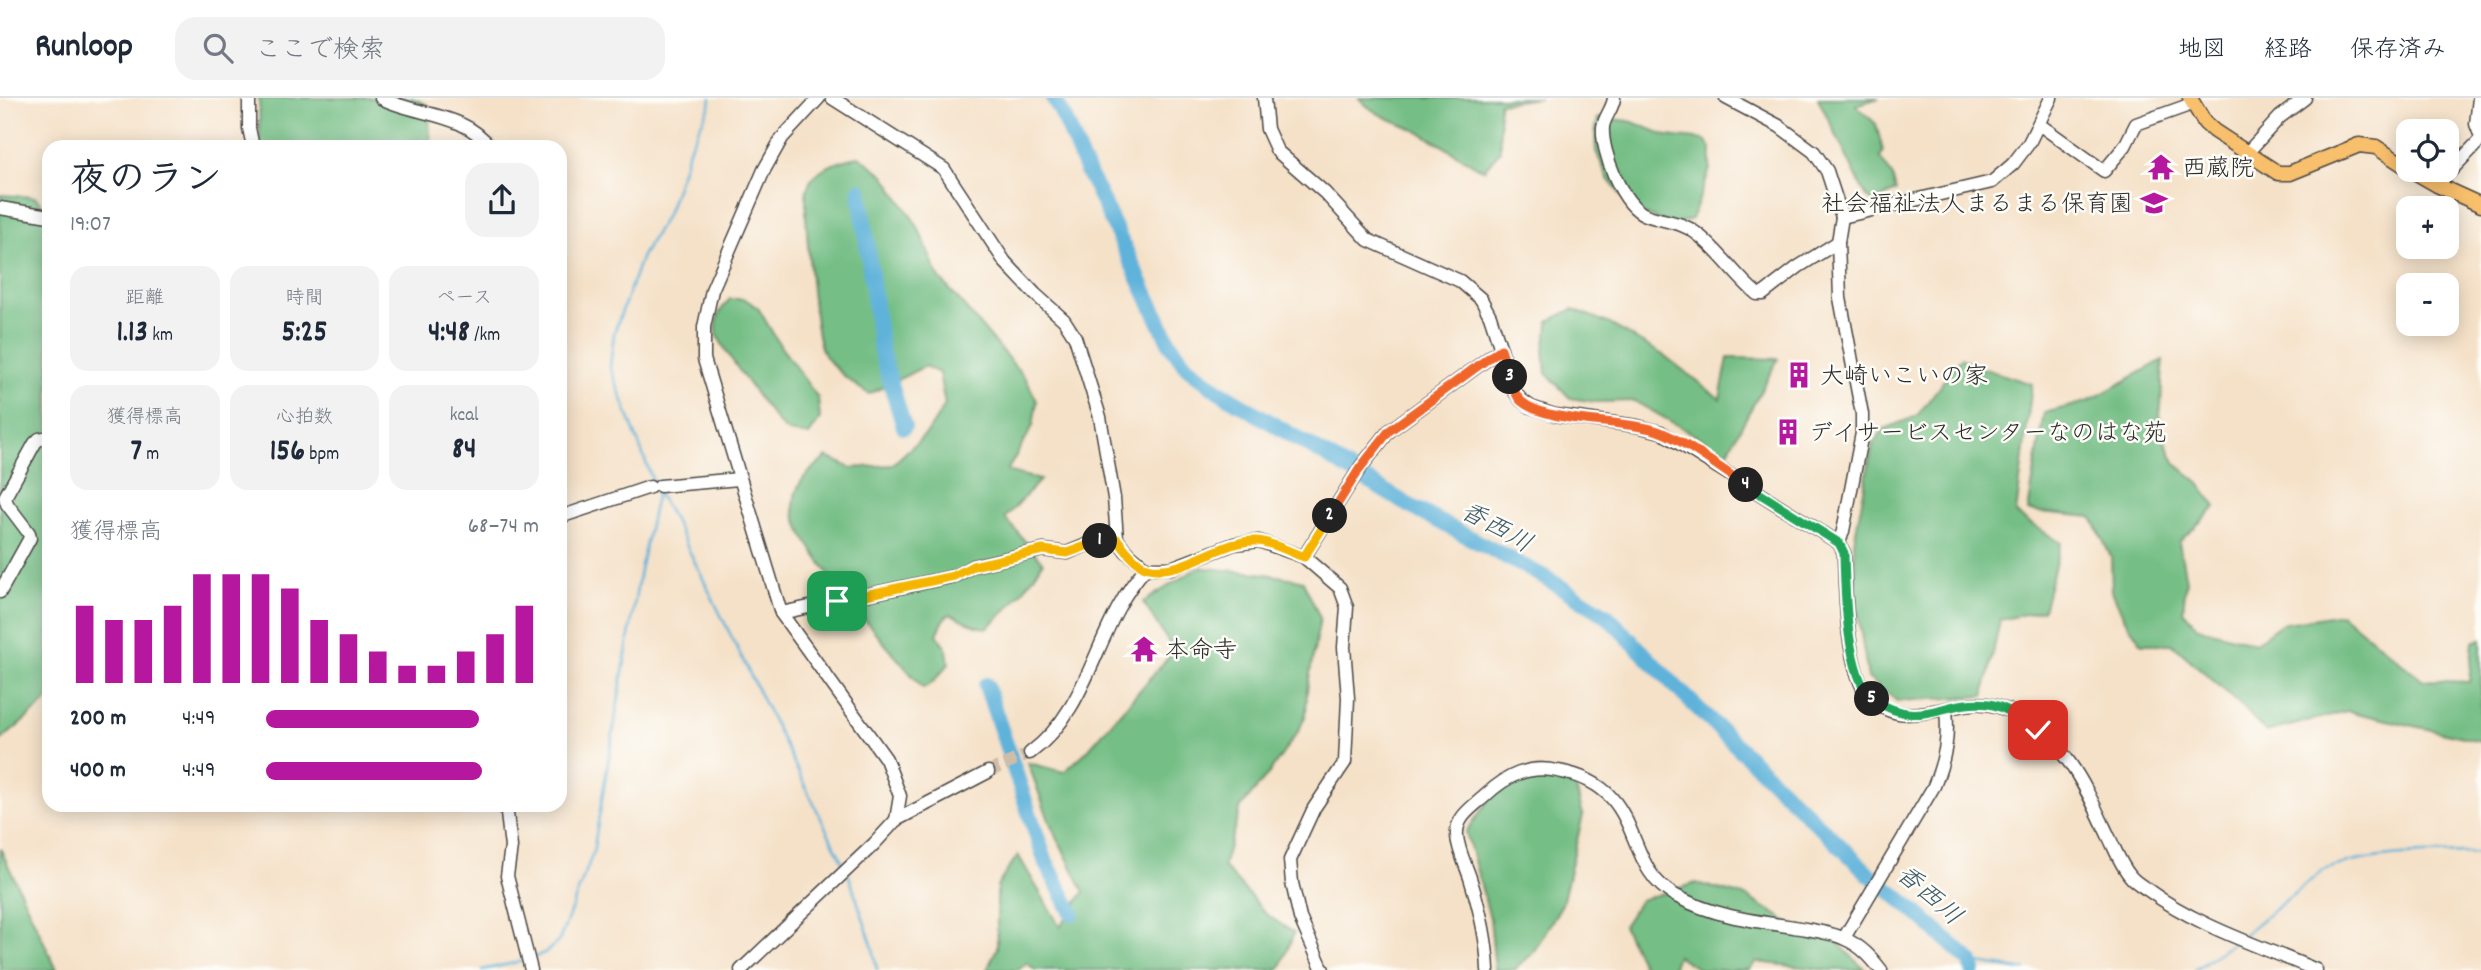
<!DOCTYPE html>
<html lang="ja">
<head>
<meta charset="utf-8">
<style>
	:root { --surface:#fff; --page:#f2f2f3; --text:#1f2937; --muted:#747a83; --line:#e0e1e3; --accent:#b5179e }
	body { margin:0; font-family:Dekko,"Klee One",sans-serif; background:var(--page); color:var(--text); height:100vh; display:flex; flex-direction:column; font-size:26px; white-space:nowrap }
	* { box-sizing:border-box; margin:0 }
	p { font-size:23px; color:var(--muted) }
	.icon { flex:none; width:38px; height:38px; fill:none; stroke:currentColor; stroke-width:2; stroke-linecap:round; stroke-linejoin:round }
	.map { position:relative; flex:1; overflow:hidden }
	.sheet { position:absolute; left:42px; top:42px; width:525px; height:672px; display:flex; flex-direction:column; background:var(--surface); border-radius:21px; box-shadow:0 4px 18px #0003 }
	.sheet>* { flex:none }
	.controls { position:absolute; left:2396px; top:21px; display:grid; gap:14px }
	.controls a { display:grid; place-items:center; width:63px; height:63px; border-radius:14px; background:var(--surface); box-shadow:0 4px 18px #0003; font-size:35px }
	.pin { position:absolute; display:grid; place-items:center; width:60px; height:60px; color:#fff; margin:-30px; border-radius:14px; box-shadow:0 4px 10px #0006 }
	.km { position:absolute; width:35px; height:35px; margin:-18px; border-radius:50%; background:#222; color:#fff; font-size:19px; line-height:35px; text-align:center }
	.round { display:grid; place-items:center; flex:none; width:74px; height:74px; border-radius:21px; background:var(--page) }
	.summary { display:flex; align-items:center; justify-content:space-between; height:119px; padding:0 28px }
	h1 { font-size:38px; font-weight:700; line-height:52px }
	.figures { display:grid; grid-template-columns:repeat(3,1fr); gap:10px; height:119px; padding:7px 28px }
	.figures div { display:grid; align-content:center; border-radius:18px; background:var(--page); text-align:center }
	.figures b { font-size:30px; font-weight:700 }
	.figures small { font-size:19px; font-weight:400 }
	.figures p { font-size:19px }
	.chart { height:196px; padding:14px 28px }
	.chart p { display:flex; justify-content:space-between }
	.chart svg { width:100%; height:126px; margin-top:7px; stroke:var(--accent); stroke-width:6 }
	ul { padding:0 28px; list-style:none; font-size:23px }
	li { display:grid; grid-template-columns:112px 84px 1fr; align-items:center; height:52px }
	li i { height:18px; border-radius:9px; background:var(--accent) }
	header { display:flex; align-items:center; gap:42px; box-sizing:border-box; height:98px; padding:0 35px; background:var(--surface); border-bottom:2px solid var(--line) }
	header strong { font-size:33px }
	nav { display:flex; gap:38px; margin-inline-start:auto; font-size:24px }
	.search { width:490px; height:63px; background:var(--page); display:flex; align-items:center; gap:18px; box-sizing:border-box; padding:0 24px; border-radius:21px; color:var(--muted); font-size:26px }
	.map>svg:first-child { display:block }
	.forest { fill:#74be85; stroke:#507458; stroke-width:2 }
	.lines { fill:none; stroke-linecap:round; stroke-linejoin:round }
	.stream { stroke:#5eb2da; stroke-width:2.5 }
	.river { stroke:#5eb2da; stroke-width:16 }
	.minor-tunnel { stroke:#cdbda9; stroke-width:12; stroke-dasharray:12 6; stroke-linecap:butt }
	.minor-casing { stroke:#494643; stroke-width:15 }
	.major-casing { stroke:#494643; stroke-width:17 }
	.minor { stroke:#fff; stroke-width:12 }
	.major { stroke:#f8bf6c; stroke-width:14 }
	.split-1-casing { stroke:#fff; stroke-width:14 }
	.split-2-casing { stroke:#fff; stroke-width:14 }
	.split-3-casing { stroke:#fff; stroke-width:14 }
	.split-4-casing { stroke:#fff; stroke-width:14 }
	.split-5-casing { stroke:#fff; stroke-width:14 }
	.split-6-casing { stroke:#fff; stroke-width:14 }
	.split-1 { stroke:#f5b400; stroke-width:9 }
	.split-2 { stroke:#f5b400; stroke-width:9 }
	.split-3 { stroke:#f0652b; stroke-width:9 }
	.split-4 { stroke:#f0652b; stroke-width:9 }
	.split-5 { stroke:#22a559; stroke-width:9 }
	.split-6 { stroke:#22a559; stroke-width:9 }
	.labels { text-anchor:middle; stroke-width:5; stroke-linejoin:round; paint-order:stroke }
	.poi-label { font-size:24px; fill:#2b2b2b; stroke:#fdfcf7; text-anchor:start }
	.water-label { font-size:26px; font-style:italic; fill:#3d5a68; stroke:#fdfcf7 }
</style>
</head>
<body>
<header>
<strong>Runloop</strong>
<div class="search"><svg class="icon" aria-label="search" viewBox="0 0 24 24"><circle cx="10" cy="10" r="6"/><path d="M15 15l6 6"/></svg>ここで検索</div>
<nav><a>地図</a><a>経路</a><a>保存済み</a></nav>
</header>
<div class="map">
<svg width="2481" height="872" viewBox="0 0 2481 872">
	<rect width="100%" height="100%" fill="#fdfcf7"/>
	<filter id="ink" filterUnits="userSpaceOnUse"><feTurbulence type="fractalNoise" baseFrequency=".0143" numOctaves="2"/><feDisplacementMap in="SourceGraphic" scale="14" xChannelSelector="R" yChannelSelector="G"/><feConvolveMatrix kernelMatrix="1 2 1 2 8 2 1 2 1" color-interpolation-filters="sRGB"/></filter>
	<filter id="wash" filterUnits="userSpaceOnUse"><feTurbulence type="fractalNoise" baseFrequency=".00686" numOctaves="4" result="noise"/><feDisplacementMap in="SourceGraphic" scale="28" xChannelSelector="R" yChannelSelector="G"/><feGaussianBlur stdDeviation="1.57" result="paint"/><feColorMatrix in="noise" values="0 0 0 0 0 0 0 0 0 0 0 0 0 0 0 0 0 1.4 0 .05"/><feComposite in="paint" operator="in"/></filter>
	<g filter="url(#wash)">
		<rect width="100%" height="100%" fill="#f5e1c8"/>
		<g class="forest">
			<polygon points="259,0 412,0 428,7 431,49 260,49"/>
			<path d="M1359,0H1540L1499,5L1500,53L1484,72C1462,61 1443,47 1421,35C1400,24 1375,19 1359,0Z"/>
			<polygon points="1818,0 1879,0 1856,7 1876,26 1883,53 1880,60 1892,77 1896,93 1874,104 1866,98"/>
			<polygon points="1598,20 1630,23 1667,38 1705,42 1711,50 1710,71 1692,121 1672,127 1633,112 1608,81 1596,53 1595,34"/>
			<path d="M859,58L884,77L918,129L938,178L1026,281L1037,303L1033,328L1007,373L1040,382L1005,420L1043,464C1028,489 1010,511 987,530L976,528L951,516L946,518L937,536L947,552L949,566L932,585L923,590C897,560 794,445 794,411C793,385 809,373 827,359L851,370L892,367L928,334L945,307L939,275L925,268L869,296C853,286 831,270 822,252C814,236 803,108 807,91C814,68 840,64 859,58Z"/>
			<polygon points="0,97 35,99 49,114 49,599 46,604 0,643"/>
			<path d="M730,201H745L758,210L781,249L818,300L820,321L809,337C803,336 792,336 787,333C777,328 718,245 717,235C715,220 720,212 730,201Z"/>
			<polygon points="1573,211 1608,225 1665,258 1720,301 1728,260 1778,261 1727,355 1634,303 1596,304 1570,300 1546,275 1544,251 1549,223"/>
			<polygon points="1961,260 1975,268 2032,286 2016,416 2061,445 2043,512 2000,522 1984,598 1897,603 1868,580 1856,503 1854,444 1873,345 1884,331 1917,318"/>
			<polygon points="2163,262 2161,309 2158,329 2176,366 2197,383 2216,409 2179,444 2186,483 2183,513 2197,529 2255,545 2281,526 2341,516 2423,582 2469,584 2473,544 2481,541 2481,643 2347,613 2266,634 2243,609 2172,546 2142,546 2124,520 2112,493 2111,459 2092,419 2028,413 2044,315 2087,304"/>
			<path d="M1199,469C1234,474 1269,474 1303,483L1320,520L1307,592L1306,616L1299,632L1270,674L1241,709L1223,768L1267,817L1294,835L1281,868L1278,872H1035L1027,865L1018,872H987L997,850V788L1018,757L1060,829L1084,794L1050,725L1028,665L1064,674L1087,653L1174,553L1143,504Z"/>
			<polygon points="1537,671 1573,679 1583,717 1562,806 1532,856 1514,872 1495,872 1490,820 1466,734 1495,694"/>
			<polygon points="0,750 57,872 0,872"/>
			<polygon points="1696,785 1747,799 1795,828 1833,840 1865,872 1828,872 1756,864 1749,872 1701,872 1677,858 1671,872 1645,872 1623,828 1640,802"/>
		</g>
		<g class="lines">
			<g class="stream">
				<polyline points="711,0 710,8 691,46 668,114 642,158 614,235 610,269 657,394 675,424 845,769"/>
				<polyline points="848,775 873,850 877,872"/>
				<path d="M2243,837L2322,773C2367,754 2432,756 2481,755"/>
				<polyline points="533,860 546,854 559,843 593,755 640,472 657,394"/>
				<polyline points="1971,864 2025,872"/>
				<polyline points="482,872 523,863"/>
				<polyline points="2195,872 2235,843"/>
			</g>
			<g class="river">
				<path d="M1053,0C1071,25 1077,60 1095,88L1170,246L1187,269L1220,294L1408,407L1546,480L1606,517L1683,596L1869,776L1911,810L1971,864L1973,872"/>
				<polyline points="860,92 881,253 904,329"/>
				<polyline points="986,587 1045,762 1072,815"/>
			</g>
		</g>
	</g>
	<g filter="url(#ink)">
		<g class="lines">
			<polyline class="minor-tunnel" points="988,674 1030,655"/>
			<g class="minor-casing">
				<g id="minor">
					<polyline points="249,0 249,30 253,49"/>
					<path d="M381,0C417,18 464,14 490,49"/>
					<polyline points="819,0 782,40 764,72 712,192 704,229 704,261 781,515 886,661 900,698 896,722"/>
					<polyline points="832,0 944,71 1005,164 1035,196 1064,222 1075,239 1100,319 1114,400 1117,441 1126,453 1146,470 1171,470 1234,446 1259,443 1304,459 1340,490 1347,509 1344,549 1348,600 1345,664 1314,710 1290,762 1292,785 1300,820 1323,872"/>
					<path d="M1264,0L1267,31L1277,53L1325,95L1368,142L1460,183L1481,201L1490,218L1515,294L1521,302L1531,309L1555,317L1637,328L1661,334L1839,445L1844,455C1845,489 1846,576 1870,600C1899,629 1937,610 1971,606C1987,604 2003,609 2017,617C2067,645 2085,688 2108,737C2115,751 2121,768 2131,779C2135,784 2142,788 2148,792C2197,828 2260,848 2316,872"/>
					<path d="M1614,0C1613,11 1604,19 1603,29C1601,53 1622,108 1646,117C1664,124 1681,123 1696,135C1719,152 1735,178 1757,196H1763L1798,169L1838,144"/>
					<polyline points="1726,0 1779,28 1814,54 1827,73 1842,119 1838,144 1840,200 1862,316 1862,335 1843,433 1839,445"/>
					<polyline points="2479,0 2476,26 2481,39"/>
					<polyline points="2040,27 2104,73 2125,48 2136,26 2192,6"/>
					<polyline points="2247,55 2280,19 2305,0"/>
					<polyline points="2437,87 2481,41"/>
					<polyline points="0,110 49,118"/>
					<polyline points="1842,119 1992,84 2013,66 2029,45 2051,0"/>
					<polyline points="660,388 739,381"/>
					<polyline points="560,419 650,389"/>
					<polyline points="1304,459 1360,370 1389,333 1501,251"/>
					<polyline points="0,494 30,440 29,435 7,406 5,399 35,345 39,341 49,339"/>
					<polyline points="781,515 955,478 973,468 990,464 1043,452 1067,455 1094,444 1117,441"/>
					<path d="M1030,655C1092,610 1095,525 1146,470"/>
					<polyline points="506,707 511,749 507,778 531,872"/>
					<path d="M1844,840L1934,688C1945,661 1949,640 1946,612"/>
					<polyline points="741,872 874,746 896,722 988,674"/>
					<path d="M1488,872C1487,842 1480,812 1471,783C1467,769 1458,753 1457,738C1455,719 1474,708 1486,697C1507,677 1529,667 1558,673C1649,689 1619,768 1676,798C1713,818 1753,823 1794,829C1810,832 1830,834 1845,841C1861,848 1871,859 1881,872"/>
				</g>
			</g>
			<g class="major-casing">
				<g id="major">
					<polyline points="2190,0 2205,25 2214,33 2278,75 2290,75 2359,47 2376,49 2408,70"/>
					<polyline points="2411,72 2437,87 2481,107"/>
				</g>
			</g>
			<use href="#minor" class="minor"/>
			<use href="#major" class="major"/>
		</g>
	</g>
	<g class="lines" filter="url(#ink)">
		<g class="split-1-casing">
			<polyline id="split-1" points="837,503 954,478 973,468 1043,452 1067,455 1100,443"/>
		</g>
		<g class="split-2-casing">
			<path id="split-2" d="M1100,443L1117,441C1124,450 1136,467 1148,470C1182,479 1221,441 1257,443C1272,444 1290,454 1304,459L1330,418"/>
		</g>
		<g class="split-3-casing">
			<polyline id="split-3" points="1330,418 1360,370 1389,333 1501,251 1510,279"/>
		</g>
		<g class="split-4-casing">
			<path id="split-4" d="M1510,279C1512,287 1515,297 1521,303C1547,326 1623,321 1658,333C1684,342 1722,372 1746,387"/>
		</g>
		<g class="split-5-casing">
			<path id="split-5" d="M1746,387L1839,445L1844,455C1845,493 1846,575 1872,601"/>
		</g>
		<g class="split-6-casing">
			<path id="split-6" d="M1872,601C1924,634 1941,600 1989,606C2007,609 2024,622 2038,632"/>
		</g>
		<use href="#split-1" class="split-1"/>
		<use href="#split-2" class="split-2"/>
		<use href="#split-3" class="split-3"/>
		<use href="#split-4" class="split-4"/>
		<use href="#split-5" class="split-5"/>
		<use href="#split-6" class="split-6"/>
	</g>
	<defs>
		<g id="temple-bare" transform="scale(2.1)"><path d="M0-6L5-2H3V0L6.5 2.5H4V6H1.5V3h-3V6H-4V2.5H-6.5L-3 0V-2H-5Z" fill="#b5179e" stroke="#fdfcf7" stroke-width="2.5" paint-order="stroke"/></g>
		<g id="school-bare" transform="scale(2.1)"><path d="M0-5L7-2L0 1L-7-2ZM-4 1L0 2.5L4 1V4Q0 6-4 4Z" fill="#b5179e" stroke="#fdfcf7" stroke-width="2.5" paint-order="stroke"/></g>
		<g id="building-bare" transform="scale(2.1)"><path d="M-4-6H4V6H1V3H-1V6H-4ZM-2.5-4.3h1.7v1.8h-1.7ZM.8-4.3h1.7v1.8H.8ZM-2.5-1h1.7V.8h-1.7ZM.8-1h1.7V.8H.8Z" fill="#b5179e" stroke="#fdfcf7" stroke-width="2.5" paint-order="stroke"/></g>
	</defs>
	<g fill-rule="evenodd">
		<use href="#temple-bare" x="2161" y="69"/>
		<use href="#school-bare" x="2154" y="105"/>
		<use href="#building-bare" x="1799" y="277"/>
		<use href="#building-bare" x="1788" y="334"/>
		<use href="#temple-bare" x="1144" y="551"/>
	</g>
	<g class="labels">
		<g class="poi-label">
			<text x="2182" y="77">西蔵院</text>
			<text x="2133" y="113" text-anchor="end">社会福祉法人まるまる保育園</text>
			<text x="1820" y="285">大崎いこいの家</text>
			<text x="1809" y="342">デイサービスセンターなのはな苑</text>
			<text x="1165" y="559">本命寺</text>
		</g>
		<g class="water-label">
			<text transform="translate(1497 428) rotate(29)" y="9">香西川</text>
			<text transform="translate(1930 796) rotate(41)" y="9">香西川</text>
		</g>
	</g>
</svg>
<div class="controls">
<a><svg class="icon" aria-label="locate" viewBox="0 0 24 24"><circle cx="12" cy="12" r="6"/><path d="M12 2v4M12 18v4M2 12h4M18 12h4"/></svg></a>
<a>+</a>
<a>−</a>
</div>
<div class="pin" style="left:837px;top:503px;background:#1e9e55"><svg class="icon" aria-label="arrive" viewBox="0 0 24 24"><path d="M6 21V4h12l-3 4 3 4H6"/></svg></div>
<div class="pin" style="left:2038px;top:632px;background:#d93025"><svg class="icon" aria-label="check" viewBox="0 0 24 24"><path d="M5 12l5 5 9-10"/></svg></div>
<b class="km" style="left:1100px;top:443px">1</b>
<b class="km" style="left:1330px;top:418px">2</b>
<b class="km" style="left:1510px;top:279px">3</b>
<b class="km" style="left:1746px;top:387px">4</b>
<b class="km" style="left:1872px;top:601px">5</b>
<section class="sheet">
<div class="summary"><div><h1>夜のラン</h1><p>19:07</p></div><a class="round"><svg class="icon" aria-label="share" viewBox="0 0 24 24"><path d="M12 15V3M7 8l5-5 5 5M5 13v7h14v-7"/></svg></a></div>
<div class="figures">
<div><p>距離</p><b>1.13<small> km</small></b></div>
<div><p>時間</p><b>5:25</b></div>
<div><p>ペース</p><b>4:48<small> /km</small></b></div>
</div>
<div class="figures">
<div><p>獲得標高</p><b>7<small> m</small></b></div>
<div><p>心拍数</p><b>156<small> bpm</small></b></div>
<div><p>kcal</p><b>84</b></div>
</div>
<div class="chart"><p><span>獲得標高</span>68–74 m</p>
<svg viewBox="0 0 160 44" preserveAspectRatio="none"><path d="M5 44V17M15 44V22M25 44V22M35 44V17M45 44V6M55 44V6M65 44V6M75 44V11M85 44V22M95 44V27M105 44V33M115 44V38M125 44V38M135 44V33M145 44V27M155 44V17"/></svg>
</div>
<ul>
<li><b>200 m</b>4:49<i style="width:78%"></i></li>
<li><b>400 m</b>4:49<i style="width:79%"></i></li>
</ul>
</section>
</div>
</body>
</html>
